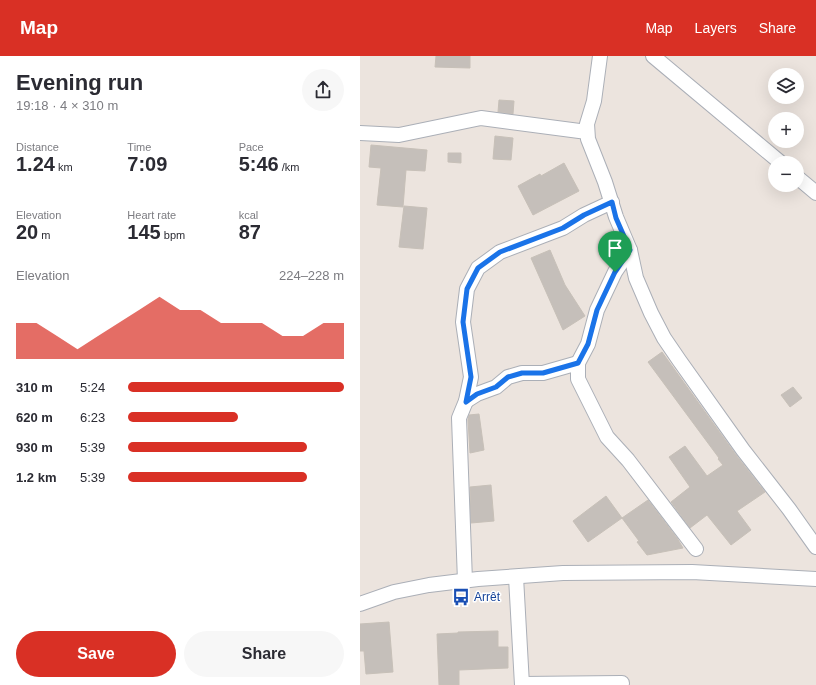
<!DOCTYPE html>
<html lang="en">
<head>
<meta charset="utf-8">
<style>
	:root { --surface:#fff; --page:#f7f7f7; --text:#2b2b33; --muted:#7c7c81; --accent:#d93025 }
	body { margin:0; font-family:Helvetica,sans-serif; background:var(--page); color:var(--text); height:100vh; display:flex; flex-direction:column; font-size:15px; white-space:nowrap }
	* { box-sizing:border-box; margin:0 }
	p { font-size:13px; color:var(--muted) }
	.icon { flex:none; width:22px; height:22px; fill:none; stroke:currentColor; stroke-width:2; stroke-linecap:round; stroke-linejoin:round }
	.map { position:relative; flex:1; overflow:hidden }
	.side { display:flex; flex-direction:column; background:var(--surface); width:360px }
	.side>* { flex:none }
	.fabs { position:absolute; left:408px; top:12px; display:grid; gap:8px }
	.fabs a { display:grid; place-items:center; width:36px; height:36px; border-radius:50%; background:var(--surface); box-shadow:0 4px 16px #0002; font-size:20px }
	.pin { position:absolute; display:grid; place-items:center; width:34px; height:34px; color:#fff; margin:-41px -17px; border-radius:50% 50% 50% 0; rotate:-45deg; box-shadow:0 0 4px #0007 }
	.pin .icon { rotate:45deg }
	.round { display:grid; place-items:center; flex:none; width:42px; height:42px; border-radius:21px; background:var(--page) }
	.summary { display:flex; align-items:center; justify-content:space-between; height:68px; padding:0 16px }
	h1 { font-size:22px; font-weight:700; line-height:30px }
	.stats { display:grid; grid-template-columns:repeat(3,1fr); gap:6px; height:68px; padding:4px 16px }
	.stats div { display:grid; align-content:center }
	.stats b { font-size:20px; font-weight:700 }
	.stats small { font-size:11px; font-weight:400 }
	.stats p { font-size:11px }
	.chart { height:112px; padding:8px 16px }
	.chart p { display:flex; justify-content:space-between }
	.chart svg { width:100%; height:72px; margin-top:4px; fill:var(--accent); opacity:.7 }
	.primary-button { display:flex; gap:8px; margin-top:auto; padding:8px 16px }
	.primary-button a { flex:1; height:46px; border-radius:24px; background:var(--accent); color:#fff; font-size:16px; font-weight:700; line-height:46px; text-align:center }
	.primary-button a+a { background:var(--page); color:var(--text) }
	ul { padding:0 16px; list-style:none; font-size:13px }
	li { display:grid; grid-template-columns:64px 48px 1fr; align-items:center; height:30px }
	li i { height:10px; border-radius:5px; background:var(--accent) }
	header { display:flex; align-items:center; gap:24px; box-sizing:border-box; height:56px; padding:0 20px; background:var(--accent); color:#fff }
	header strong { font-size:19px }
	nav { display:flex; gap:22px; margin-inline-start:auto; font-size:14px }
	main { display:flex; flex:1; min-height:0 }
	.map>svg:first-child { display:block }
	.building { fill:#c5bfba; stroke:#c7c0b8 }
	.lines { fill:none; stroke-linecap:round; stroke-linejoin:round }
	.minor-casing { stroke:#abafb7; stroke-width:16 }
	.minor { stroke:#fff; stroke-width:14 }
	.route-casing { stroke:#fff; stroke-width:8 }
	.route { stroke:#1a73e8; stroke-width:5 }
	.labels { text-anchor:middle; stroke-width:3; stroke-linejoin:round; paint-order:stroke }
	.transit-label { font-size:12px; fill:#164399; stroke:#fff; text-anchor:start }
</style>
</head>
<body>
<header>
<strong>Map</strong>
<nav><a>Map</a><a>Layers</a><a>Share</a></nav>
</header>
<main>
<section class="side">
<div class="summary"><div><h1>Evening run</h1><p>19:18 · 4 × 310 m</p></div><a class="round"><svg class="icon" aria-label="share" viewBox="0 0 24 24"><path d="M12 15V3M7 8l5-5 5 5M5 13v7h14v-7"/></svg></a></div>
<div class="stats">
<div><p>Distance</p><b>1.24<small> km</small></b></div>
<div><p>Time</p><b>7:09</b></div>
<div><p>Pace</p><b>5:46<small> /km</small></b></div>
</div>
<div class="stats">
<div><p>Elevation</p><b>20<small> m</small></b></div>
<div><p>Heart rate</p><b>145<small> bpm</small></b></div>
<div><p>kcal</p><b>87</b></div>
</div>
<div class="chart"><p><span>Elevation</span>224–228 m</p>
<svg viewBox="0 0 160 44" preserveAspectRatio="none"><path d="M0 44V22L10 22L20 30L30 38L40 30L50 22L60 14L70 6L80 14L90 14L100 22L110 22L120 22L130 30L140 30L150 22L160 22V44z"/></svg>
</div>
<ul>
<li><b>310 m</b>5:24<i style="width:100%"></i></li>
<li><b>620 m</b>6:23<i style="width:51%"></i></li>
<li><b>930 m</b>5:39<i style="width:83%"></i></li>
<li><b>1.2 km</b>5:39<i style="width:83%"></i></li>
</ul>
<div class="primary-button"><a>Save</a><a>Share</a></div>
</section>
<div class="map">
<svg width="456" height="629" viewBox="0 0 456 629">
	<rect width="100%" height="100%" fill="#ece4de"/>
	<g class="building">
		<polygon points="76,0 110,0 110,12 75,11"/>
		<polygon points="139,44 154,45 153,58 138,56"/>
		<polygon points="135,80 153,82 151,104 133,103"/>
		<polygon points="11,89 67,94 65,115 46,114 43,151 17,149 21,112 9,111"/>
		<polygon points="88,97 101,97 101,107 88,106"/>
		<polygon points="204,107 219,135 173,159 158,130 180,118 181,120"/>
		<polygon points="44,150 67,152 63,193 39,191"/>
		<polygon points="190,194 205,229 225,260 203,274 171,202"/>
		<polygon points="302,296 376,399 405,436 377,455 391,474 371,489 347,459 330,472 311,446 330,431 309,401 325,390 347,420 363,409 358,403 359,402 288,306"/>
		<polygon points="433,331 442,342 430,351 421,339"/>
		<polygon points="119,358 124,394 110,397 108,364 109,359"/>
		<polygon points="131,429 134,465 111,467 110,431"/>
		<polygon points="246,440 262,462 228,486 213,465"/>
		<polygon points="288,444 317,482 323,492 287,499 277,486 279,485 262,462"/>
		<polygon points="29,566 33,616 6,618 4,595 0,595 0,568"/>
		<polygon points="138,575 138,591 148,591 148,612 99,614 99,629 79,629 77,578 98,577 98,576"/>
	</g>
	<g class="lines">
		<g class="minor-casing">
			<g id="minor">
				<polyline points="240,0 234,45 227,68 228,83 245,126 256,161 270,194 276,222 291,257 304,282 319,304 383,394 429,453 456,491"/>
				<polyline points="293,0 421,107"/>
				<polyline points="0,77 39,79 121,62 227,76"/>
				<polyline points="437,121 456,137"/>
				<polyline points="270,194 255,216 237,254 228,288 218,307 218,323 247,381 268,404 336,493"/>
				<polyline points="106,345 117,338 136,331 148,321 162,317 183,317 218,307"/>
				<polyline points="156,521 162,629"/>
				<polyline points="105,525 99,362 106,345 111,321 103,266 107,233 118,212 140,196 203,172 224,159 252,146"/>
				<polyline points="0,548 34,536 69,529 118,523 203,517 332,516 456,523"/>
				<polyline points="162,628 262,627"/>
			</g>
		</g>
		<use href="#minor" class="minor"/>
	</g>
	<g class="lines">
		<g class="route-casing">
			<polygon id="route" points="252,146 256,162 270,194 255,216 237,254 228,288 218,307 183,317 162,317 148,321 136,331 117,338 106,346 111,321 103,266 107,233 118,212 140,196 203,172 224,159"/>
		</g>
		<use href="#route" class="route"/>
	</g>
	<defs>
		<g id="bus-bare" transform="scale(1.38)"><path d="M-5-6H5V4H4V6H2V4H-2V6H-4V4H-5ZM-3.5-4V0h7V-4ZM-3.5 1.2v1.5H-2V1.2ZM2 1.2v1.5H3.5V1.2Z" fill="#1a4fb4" stroke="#fff" stroke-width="2.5" paint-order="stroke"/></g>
	</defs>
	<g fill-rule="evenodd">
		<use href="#bus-bare" x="101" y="541"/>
	</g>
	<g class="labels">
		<g class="transit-label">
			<text x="114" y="545">Arrêt</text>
		</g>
	</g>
</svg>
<div class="fabs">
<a><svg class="icon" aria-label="layers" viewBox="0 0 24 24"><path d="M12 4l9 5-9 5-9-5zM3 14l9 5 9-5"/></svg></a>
<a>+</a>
<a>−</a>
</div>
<div class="pin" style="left:255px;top:216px;background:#1e9e55"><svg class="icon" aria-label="arrive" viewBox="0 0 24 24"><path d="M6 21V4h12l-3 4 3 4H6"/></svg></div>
</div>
</main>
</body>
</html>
